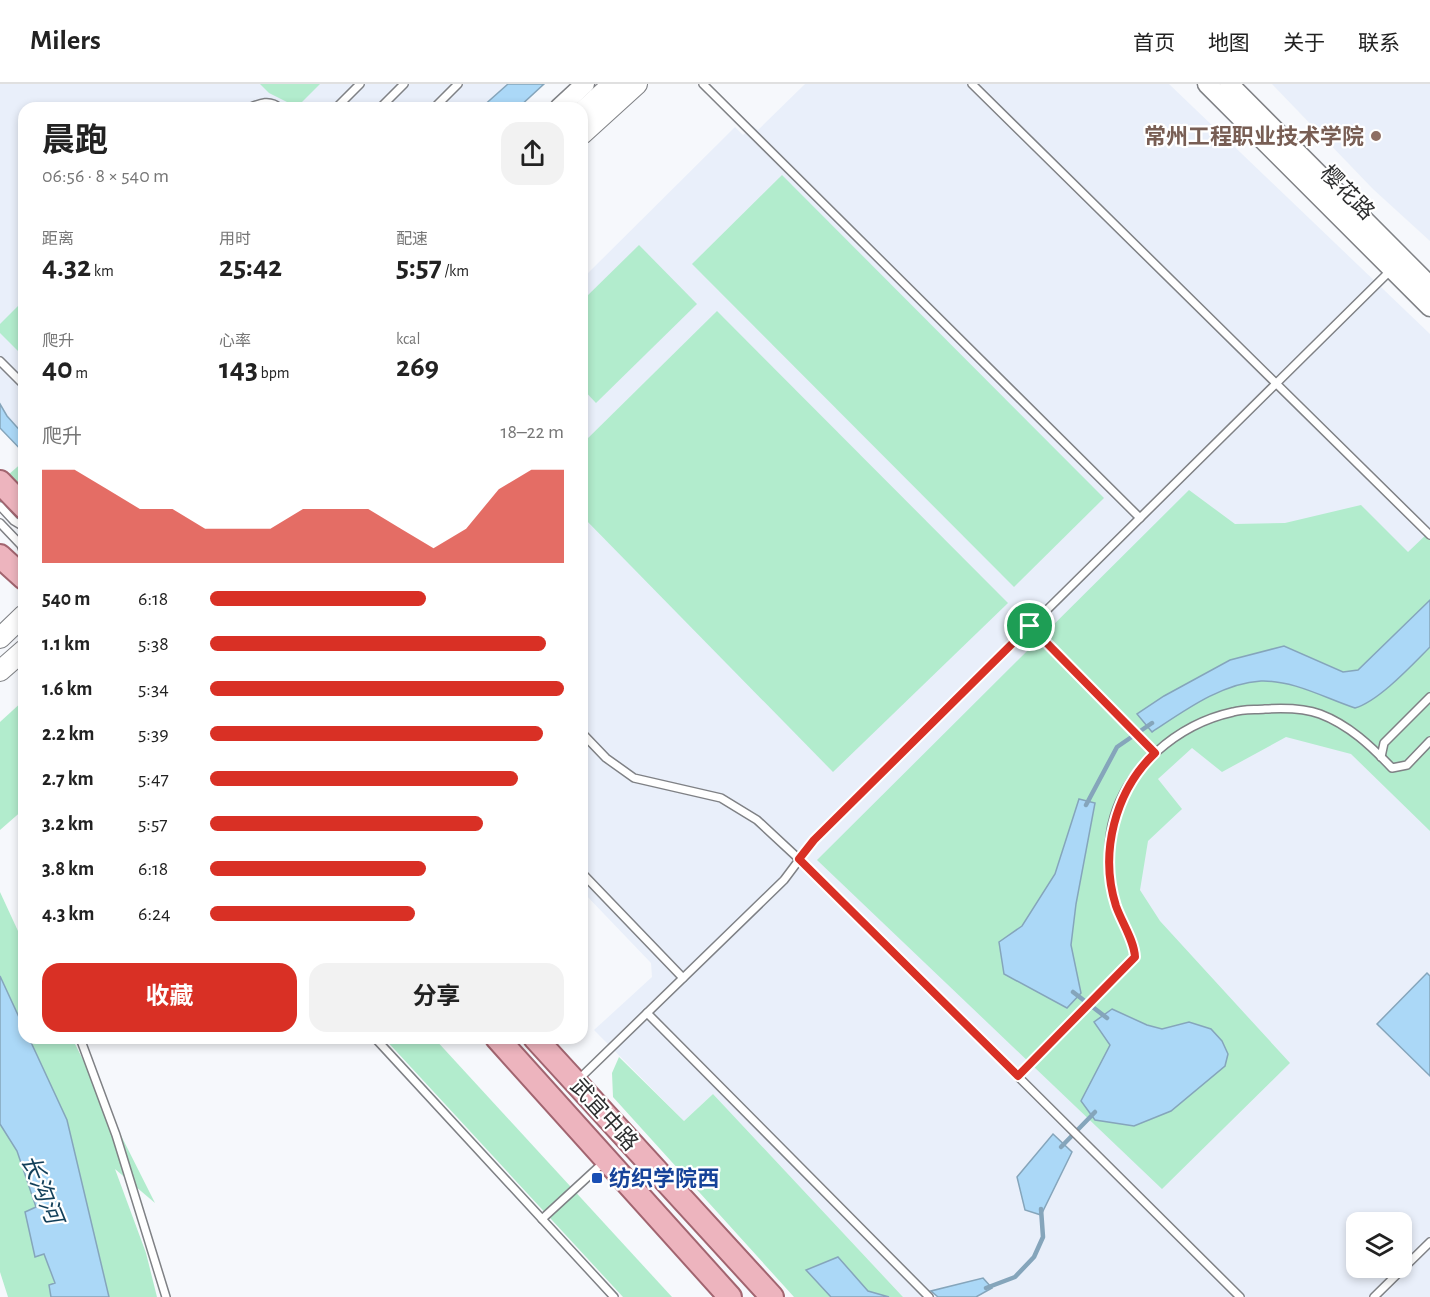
<!DOCTYPE html>
<html lang="zh">
<head>
<meta charset="utf-8">
<style>
	:root { --surface:#fff; --page:#f2f2f2; --text:#222; --muted:#767676; --line:#e0e0e0; --accent:#d93025 }
	body { margin:0; font-family:"Alegreya Sans","Noto Sans SC",sans-serif; background:var(--page); color:var(--text); height:100vh; display:flex; flex-direction:column; font-size:22px; white-space:nowrap }
	* { box-sizing:border-box; margin:0 }
	p { font-size:20px; color:var(--muted) }
	.icon { flex:none; width:33px; height:33px; fill:none; stroke:currentColor; stroke-width:2; stroke-linecap:round; stroke-linejoin:round }
	.map { position:relative; flex:1; overflow:hidden }
	.drawer { position:absolute; left:18px; top:18px; width:570px; height:942px; display:flex; flex-direction:column; background:var(--surface); border-radius:18px; box-shadow:0 3px 9px #0003 }
	.drawer>* { flex:none }
	.controls { position:absolute; left:1346px; top:1128px; display:grid; gap:12px }
	.controls a { display:grid; place-items:center; width:66px; height:66px; border-radius:12px; background:var(--surface); box-shadow:0 3px 9px #0003; font-size:30px }
	.pin { position:absolute; display:grid; place-items:center; width:51px; height:51px; color:#fff; margin:-26px; border:3px solid #fff; border-radius:50%; box-shadow:0 2px 6px #0007 }
	.round { display:grid; place-items:center; flex:none; width:63px; height:63px; border-radius:18px; background:var(--page) }
	.summary { display:flex; align-items:center; justify-content:space-between; height:102px; padding:0 24px }
	h1 { font-size:33px; font-weight:700; line-height:45px }
	.stats { display:grid; grid-template-columns:repeat(3,1fr); gap:9px; height:102px; padding:6px 24px }
	.stats div { display:grid; align-content:center }
	.stats b { font-size:30px; font-weight:700 }
	.stats small { font-size:16px; font-weight:400 }
	.stats p { font-size:16px }
	.chart { height:168px; padding:12px 24px }
	.chart p { display:flex; justify-content:space-between }
	.chart svg { width:100%; height:108px; margin-top:6px; fill:var(--accent); opacity:.7 }
	.cta { display:flex; gap:12px; margin-top:auto; padding:12px 24px }
	.cta a { flex:1; height:69px; border-radius:18px; background:var(--accent); color:#fff; font-size:24px; font-weight:700; line-height:69px; text-align:center }
	.cta a+a { background:var(--page); color:var(--text) }
	ul { padding:0 24px; list-style:none; font-size:20px }
	li { display:grid; grid-template-columns:96px 72px 1fr; align-items:center; height:45px }
	li i { height:15px; border-radius:8px; background:var(--accent) }
	header { display:flex; align-items:center; gap:36px; box-sizing:border-box; height:84px; padding:0 30px; background:var(--surface); border-bottom:2px solid var(--line) }
	header strong { font-size:28px }
	nav { display:flex; gap:33px; margin-inline-start:auto; font-size:21px }
	.map>svg:first-child { display:block }
	.built { fill:#e9effa; fill-rule:evenodd }
	.green { fill:#b2eccd }
	.water { fill:#abd8f7; stroke:#85a5bb; stroke-width:1.5 }
	.lines { fill:none; stroke-linecap:round; stroke-linejoin:round }
	.stream { stroke:#85a5bb; stroke-width:4.5 }
	.service-casing { stroke:#7f8185; stroke-width:10 }
	.tertiary-casing { stroke:#7f8185; stroke-width:21 }
	.secondary-casing { stroke:#7f8185; stroke-width:22 }
	.primary-casing { stroke:#a26570; stroke-width:26 }
	.service { stroke:#fff; stroke-width:7 }
	.tertiary { stroke:#fff; stroke-width:18 }
	.secondary { stroke:#fff; stroke-width:20 }
	.primary { stroke:#edb4be; stroke-width:22 }
	.route-casing { stroke:#fff; stroke-width:12 }
	.route { stroke:#d93025; stroke-width:8 }
	.education-dot { fill:#8d6e63; stroke:#fff; stroke-width:2 }
	.transit-dot { fill:#1a4fb4; stroke:#fff; stroke-width:2 }
	.labels { text-anchor:middle; stroke-width:4.5; stroke-linejoin:round; paint-order:stroke }
	.education-label { font-size:22px; font-weight:bold; fill:#785e54; stroke:#fff; text-anchor:end }
	.street-label { font-size:22px; fill:#2d2e2f; stroke:#fff }
	.transit-label { font-size:22px; font-weight:bold; fill:#164399; stroke:#fff; text-anchor:start }
	.water-label { font-size:24px; font-style:italic; fill:#123f59; stroke:#fff }
</style>
</head>
<body>
<header>
<strong>Milers</strong>
<nav><a>首页</a><a>地图</a><a>关于</a><a>联系</a></nav>
</header>
<div class="map">
<svg width="1430" height="1213" viewBox="0 0 1430 1213">
	<rect width="100%" height="100%" fill="#f6f8fc"/>
	<g class="built">
		<polygon points="0,0 508,0 481,24 24,24 24,351 7,332 0,320"/>
		<path d="M805,0H1169L1430,250V1213H903L713,1010L684,1037L594,946L652,893L651,879L582,807V195L735,43L743,51L753,42L758,46ZM1356,1138H1401V1184H1356Z"/>
		<polygon points="1272,0 1430,0 1430,157 1373,105"/>
	</g>
	<g class="green">
		<polygon points="260,0 320,0 297,23 269,9"/>
		<polygon points="782,91 1104,414 1014,503 692,180"/>
		<polygon points="639,161 697,220 596,319 582,304 582,217"/>
		<polygon points="24,216 24,273 0,249 0,240"/>
		<polygon points="717,227 1008,519 833,688 582,432 582,360"/>
		<polygon points="24,377 24,407 8,391"/>
		<polygon points="1189,406 1235,440 1285,439 1361,421 1408,468 1430,447 1430,747 1351,670 1286,653 1222,688 1192,664 1158,695 1182,725 1148,757 1140,806 1160,837 1290,979 1162,1105 817,776"/>
		<polygon points="24,616 24,725 0,746 0,638"/>
		<polygon points="0,808 24,860 24,944 0,892"/>
		<polygon points="29,954 72,954 155,1119 115,1085 146,1169 157,1213 109,1213 67,1036"/>
		<polygon points="384,954 434,954 672,1213 623,1213"/>
		<polygon points="619,973 684,1037 713,1010 903,1213 794,1213 613,1013 612,989"/>
		<polygon points="0,1040 17,1067 36,1123 25,1128 35,1172 44,1170 55,1200 49,1202 51,1213 8,1213 0,1188"/>
	</g>
	<g class="water">
		<polygon points="508,0 544,0 518,24 481,24"/>
		<polygon points="0,320 7,332 24,351 24,369 0,344"/>
		<path d="M1430,516V563C1412,581 1379,617 1355,624C1325,614 1293,596 1261,597C1222,599 1184,627 1152,648L1137,630L1164,612L1230,576L1284,562L1343,588L1358,586Z"/>
		<polygon points="1079,715 1095,719 1076,820 1071,861 1081,909 1067,924 1004,890 999,858 1022,842 1055,790"/>
		<polygon points="1427,889 1430,892 1430,992 1377,940"/>
		<polygon points="0,892 24,944 24,954 29,954 67,1036 109,1213 51,1213 49,1201 55,1199 44,1170 35,1173 25,1128 36,1123 17,1067 0,1040"/>
		<polygon points="1112,925 1147,941 1162,945 1189,938 1211,945 1222,957 1228,970 1225,982 1171,1027 1134,1042 1095,1036 1081,1017 1110,961 1094,938"/>
		<polygon points="1053,1050 1072,1068 1041,1131 1025,1126 1017,1093"/>
		<polygon points="838,1173 868,1207 889,1213 831,1213 806,1186"/>
		<polygon points="983,1194 992,1204 976,1213 938,1213 931,1207"/>
	</g>
	<g class="lines">
		<g class="stream">
			<polyline points="1086,721 1117,663 1152,639"/>
			<polyline points="1073,908 1107,934"/>
			<polyline points="1061,1063 1095,1028"/>
			<polyline points="986,1204 1015,1193 1034,1173 1043,1153 1041,1125"/>
		</g>
		<g class="service-casing">
			<g id="service">
				<polyline points="703,0 1140,434"/>
				<polyline points="972,0 1430,451"/>
				<path d="M249,24C260,19 270,15 280,24"/>
				<polyline points="336,24 360,0"/>
				<polyline points="380,24 404,0"/>
				<polyline points="434,24 458,0"/>
				<polyline points="0,277 24,301"/>
				<polyline points="0,422 14,437 24,443"/>
				<polyline points="0,439 21,461 24,469"/>
				<polyline points="1030,542 1155,669"/>
				<polyline points="582,649 606,674 634,694 721,714 757,736 799,775 1240,1213"/>
				<polyline points="1381,673 1384,659 1430,613"/>
				<polyline points="582,789 683,894"/>
				<polyline points="647,929 929,1213"/>
				<polyline points="80,954 116,1051 166,1213"/>
				<polyline points="375,954 614,1213"/>
				<path d="M1018,992L1135,873C1134,856 1122,839 1116,822C1108,798 1107,766 1112,741C1125,684 1178,640 1233,628C1243,625 1255,626 1265,625C1282,624 1304,624 1320,630C1349,641 1371,662 1392,684L1407,681L1430,657"/>
				<polyline points="578,996 784,796 814,756 1392,185"/>
				<polyline points="542,1135 604,1078"/>
				<polyline points="1374,1213 1430,1158"/>
			</g>
		</g>
		<g class="tertiary-casing">
			<g id="tertiary">
				<polyline points="1207,0 1430,223"/>
				<polyline points="1229,0 1430,202"/>
				<polyline points="559,24 585,0"/>
			</g>
		</g>
		<g class="secondary-casing">
			<g id="secondary">
				<polyline points="582,28 613,0"/>
				<polyline points="582,50 637,0"/>
				<polyline points="0,554 24,531"/>
				<polyline points="0,587 24,566"/>
			</g>
		</g>
		<g class="primary-casing">
			<g id="primary">
				<polyline points="0,398 24,423"/>
				<polyline points="0,472 24,494"/>
				<polyline points="497,954 730,1213"/>
				<polyline points="535,954 772,1213"/>
			</g>
		</g>
		<use href="#service" class="service"/>
		<use href="#tertiary" class="tertiary"/>
		<use href="#secondary" class="secondary"/>
		<use href="#primary" class="primary"/>
	</g>
	<g class="lines">
		<g class="route-casing">
			<path id="route" d="M1030,542L1155,669C1115,707 1099,769 1116,822C1122,839 1134,856 1135,873L1018,992L799,775L814,756Z"/>
		</g>
		<use href="#route" class="route"/>
	</g>
	<circle class="education-dot" cx="1376" cy="52" r="6"/>
	<rect class="transit-dot" x="591" y="1088" width="12" height="12" rx="3"/>
	<g class="labels">
		<g class="education-label">
			<text x="1364" y="60">常州工程职业技术学院</text>
		</g>
		<g class="street-label">
			<text transform="translate(1348 108) rotate(45)" y="8">樱花路</text>
			<text transform="translate(605 1030) rotate(48)" y="8">武宜中路</text>
		</g>
		<g class="transit-label">
			<text x="609" y="1102">纺织学院西</text>
		</g>
		<g class="water-label">
			<text transform="translate(42 1105) rotate(68)" y="8">长沟河</text>
		</g>
	</g>
</svg>
<div class="controls">
<a><svg class="icon" aria-label="layers" viewBox="0 0 24 24"><path d="M12 4l9 5-9 5-9-5zM3 14l9 5 9-5"/></svg></a>
</div>
<div class="pin" style="left:1030px;top:542px;background:#1e9e55"><svg class="icon" aria-label="arrive" viewBox="0 0 24 24"><path d="M6 21V4h12l-3 4 3 4H6"/></svg></div>
<section class="drawer">
<div class="summary"><div><h1>晨跑</h1><p>06:56 · 8 × 540 m</p></div><a class="round"><svg class="icon" aria-label="share" viewBox="0 0 24 24"><path d="M12 15V3M7 8l5-5 5 5M5 13v7h14v-7"/></svg></a></div>
<div class="stats">
<div><p>距离</p><b>4.32<small> km</small></b></div>
<div><p>用时</p><b>25:42</b></div>
<div><p>配速</p><b>5:57<small> /km</small></b></div>
</div>
<div class="stats">
<div><p>爬升</p><b>40<small> m</small></b></div>
<div><p>心率</p><b>143<small> bpm</small></b></div>
<div><p>kcal</p><b>269</b></div>
</div>
<div class="chart"><p><span>爬升</span>18–22 m</p>
<svg viewBox="0 0 160 44" preserveAspectRatio="none"><path d="M0 44V6L10 6L20 14L30 22L40 22L50 30L60 30L70 30L80 22L90 22L100 22L110 30L120 38L130 30L140 14L150 6L160 6V44z"/></svg>
</div>
<ul>
<li><b>540 m</b>6:18<i style="width:61%"></i></li>
<li><b>1.1 km</b>5:38<i style="width:95%"></i></li>
<li><b>1.6 km</b>5:34<i style="width:100%"></i></li>
<li><b>2.2 km</b>5:39<i style="width:94%"></i></li>
<li><b>2.7 km</b>5:47<i style="width:87%"></i></li>
<li><b>3.2 km</b>5:57<i style="width:77%"></i></li>
<li><b>3.8 km</b>6:18<i style="width:61%"></i></li>
<li><b>4.3 km</b>6:24<i style="width:58%"></i></li>
</ul>
<div class="cta"><a>收藏</a><a>分享</a></div>
</section>
</div>
</body>
</html>
